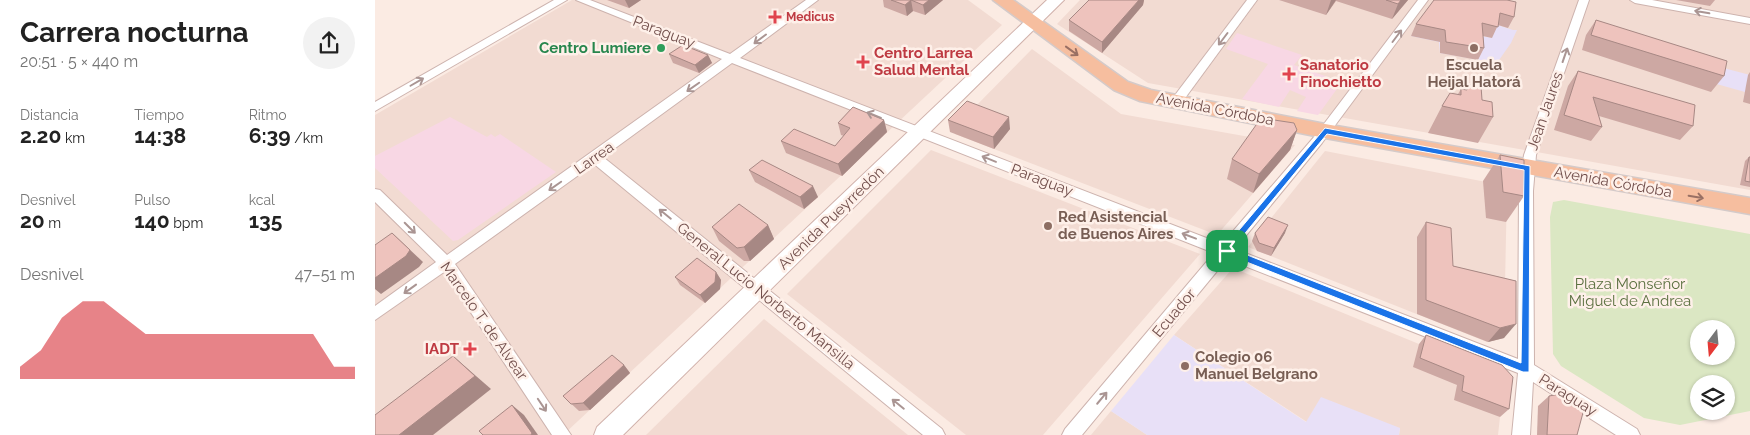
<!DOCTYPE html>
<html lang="es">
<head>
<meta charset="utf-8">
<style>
	:root { --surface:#fff; --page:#f2f2f2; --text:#222; --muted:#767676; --accent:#de4f56 }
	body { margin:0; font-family:Raleway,sans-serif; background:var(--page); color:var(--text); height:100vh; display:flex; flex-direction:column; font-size:19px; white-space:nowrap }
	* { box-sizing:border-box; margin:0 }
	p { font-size:16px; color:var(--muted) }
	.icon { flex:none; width:28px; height:28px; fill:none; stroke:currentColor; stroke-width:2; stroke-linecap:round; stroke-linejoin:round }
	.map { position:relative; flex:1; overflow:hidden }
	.drawer { display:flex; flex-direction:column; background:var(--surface); width:375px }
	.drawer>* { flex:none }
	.needle { width:32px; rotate:196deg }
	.fabs { position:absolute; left:1315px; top:320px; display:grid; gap:10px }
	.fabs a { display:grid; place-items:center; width:45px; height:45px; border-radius:50%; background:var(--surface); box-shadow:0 1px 4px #0004; font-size:25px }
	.pin { position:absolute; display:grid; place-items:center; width:42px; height:42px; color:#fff; margin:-21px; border-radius:10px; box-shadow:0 2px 8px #0006 }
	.round { display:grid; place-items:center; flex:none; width:52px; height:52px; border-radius:26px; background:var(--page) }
	.headline { display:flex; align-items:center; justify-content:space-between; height:85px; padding:0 20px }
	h1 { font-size:28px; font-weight:700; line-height:38px }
	.metrics { display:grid; grid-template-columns:repeat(3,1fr); gap:8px; height:85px; padding:5px 20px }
	.metrics div { display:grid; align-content:center }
	.metrics b { font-size:21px; font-weight:700 }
	.metrics small { font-size:14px; font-weight:400 }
	.metrics p { font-size:14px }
	.chart { height:140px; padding:10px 20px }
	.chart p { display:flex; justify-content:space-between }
	.chart svg { width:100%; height:90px; margin-top:5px; fill:var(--accent); opacity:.7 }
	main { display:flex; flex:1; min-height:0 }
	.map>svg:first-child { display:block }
	.residential { fill:#f2dbd2 }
	.education { fill:#e8e0f7 }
	.medical { fill:#f8d7e4 }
	.green { fill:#dbe7c3; fill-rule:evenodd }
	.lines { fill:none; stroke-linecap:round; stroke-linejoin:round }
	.street-casing { stroke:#cdb3ae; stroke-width:2 }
	.secondary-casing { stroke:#d0b1ab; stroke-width:2 }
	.primary-casing { stroke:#d4cac9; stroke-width:3 }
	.street { fill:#fff; fill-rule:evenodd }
	.secondary { fill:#fff; fill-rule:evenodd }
	.primary { fill:#f6be9f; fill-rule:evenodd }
	.wall { fill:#cda8a3 }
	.shaded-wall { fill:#a78884 }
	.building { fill:#eec3bd; stroke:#a78884 }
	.oneway { stroke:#aa9593 }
	.oneway2 { stroke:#997064 }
	.route { fill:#1a73e8; stroke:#fff; fill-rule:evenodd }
	.health-dot { fill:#e0444e; stroke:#fef0e9; stroke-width:2 }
	.leisure-dot { fill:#2e9e5b; stroke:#fef0e9; stroke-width:2 }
	.education-dot { fill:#8d6e63; stroke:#fef0e9; stroke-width:2 }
	.labels { text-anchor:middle; stroke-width:5; stroke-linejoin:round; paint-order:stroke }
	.far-health-label { font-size:12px; font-weight:bold; fill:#be3a42; stroke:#fef0e9; text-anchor:start }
	.street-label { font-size:15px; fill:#714e4b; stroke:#fef0e9 }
	.leisure-label { font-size:15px; font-weight:bold; fill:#27864d; stroke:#fef0e9; text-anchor:end }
	.health-label { font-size:15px; font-weight:bold; fill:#be3a42; stroke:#fef0e9; text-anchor:start }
	.education-label { font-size:15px; font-weight:bold; fill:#785e54; stroke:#fef0e9; text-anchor:start }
	.park-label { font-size:15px; fill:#5c7141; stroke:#fef0e9 }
</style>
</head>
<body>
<main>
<section class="drawer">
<div class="headline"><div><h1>Carrera nocturna</h1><p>20:51 · 5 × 440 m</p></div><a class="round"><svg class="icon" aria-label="share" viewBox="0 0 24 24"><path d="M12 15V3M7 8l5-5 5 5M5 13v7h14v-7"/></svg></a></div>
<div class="metrics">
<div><p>Distancia</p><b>2.20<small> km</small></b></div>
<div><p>Tiempo</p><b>14:38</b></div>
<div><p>Ritmo</p><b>6:39<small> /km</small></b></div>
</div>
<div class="metrics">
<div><p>Desnivel</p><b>20<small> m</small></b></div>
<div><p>Pulso</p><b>140<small> bpm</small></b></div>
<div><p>kcal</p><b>135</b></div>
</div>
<div class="chart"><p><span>Desnivel</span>47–51 m</p>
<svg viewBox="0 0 160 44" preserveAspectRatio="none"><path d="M0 44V38L10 30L20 14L30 6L40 6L50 14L60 22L70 22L80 22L90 22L100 22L110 22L120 22L130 22L140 22L150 38L160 38V44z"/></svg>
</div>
</section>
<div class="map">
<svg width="1375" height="435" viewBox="0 0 1375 435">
	<rect width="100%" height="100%" fill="#fbebe3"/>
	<g class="residential">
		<polygon points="197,0 593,0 627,25 188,435 0,435 0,115"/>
		<polygon points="705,0 1375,0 1375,190 773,83 682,24"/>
		<polygon points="657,49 746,114 920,145 842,235 580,134 594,113"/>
		<polygon points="556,150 825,254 668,435 591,435 412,294"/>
		<polygon points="950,151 1132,186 1129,336 1112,342 873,247"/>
		<polygon points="858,268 1044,344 1125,417 1123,435 1024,435 1025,428 932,422 799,335"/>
		<polygon points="389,319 533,435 271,435"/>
		<polygon points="736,411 772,435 716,435"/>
	</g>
	<g class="education">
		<polygon points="1058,4 1138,30 1142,30 1136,43 1122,63 1065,53 1064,42 1036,36 1044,24 1117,38"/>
		<polygon points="1341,66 1375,75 1368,102 1370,92 1338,83"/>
		<polygon points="799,335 931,422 946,397 1025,428 1024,435 772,435 736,411"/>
	</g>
	<g class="medical">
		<polygon points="862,33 927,55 919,65 967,82 943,115 922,111 931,97 915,90 904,107 867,99 893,64 851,49"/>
		<polygon points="75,117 112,137 116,134 120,137 125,134 181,172 83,240 78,241 0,168 0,156"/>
	</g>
	<path class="green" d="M1189,200L1375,234V411L1305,425L1269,418L1186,366L1178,354L1175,217L1178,202ZM1324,329H1351V356H1324ZM1324,384H1351V411H1324Z"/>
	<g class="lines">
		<g class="street-casing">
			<g id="street">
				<polygon points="179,0 192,0 0,111 0,102"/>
				<polygon points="201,0 215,0 355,54 431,0 443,0 365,58 847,244 939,137 1043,0 1053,0 947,143 860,249 1143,359 1144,191 1149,155 1204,0 1214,0 1161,155 1158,191 1159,365 1262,429 1265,435 1241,435 1158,382 1155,435 1137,435 1143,373 852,259 707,435 687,435 690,429 839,253 357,63 228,157 567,429 570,435 548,435 219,164 80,264 196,435 177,435 69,272 0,320 0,306 61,262 0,202 0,189 5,190 72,255 347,59"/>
				<polygon points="872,0 882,0 805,105 797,105 795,102 797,99"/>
				<polygon points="1255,0 1277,0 1375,18 1375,24 1260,3"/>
			</g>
		</g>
		<g class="secondary-casing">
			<polygon id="secondary" points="672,0 689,0 248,435 219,435 222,427"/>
		</g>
		<g class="primary-casing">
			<polygon id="primary" points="618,0 638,0 753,82 776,90 950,124 1375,198 1375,214 950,138 765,101 739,90"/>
		</g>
		<use href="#street" class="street"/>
		<use href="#secondary" class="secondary"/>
		<use href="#primary" class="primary"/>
	</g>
	<g class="wall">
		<polygon points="232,0 266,0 254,8"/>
		<polygon points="508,0 568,0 550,15 538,11 532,16 509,7"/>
		<polygon points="714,0 769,0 768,5 727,53 694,31 694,20"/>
		<polygon points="904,0 1033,0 1017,19 961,1 951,15"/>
		<polygon points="1132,0 1139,17 1133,28 1123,25 1117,38 1108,36 1109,48 1103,60 1065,53 1065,42 1036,36 1041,24"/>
		<polygon points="1301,0 1340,0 1335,6"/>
		<polygon points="1221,20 1349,76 1336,92 1207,50 1211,35"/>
		<polygon points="294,54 333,55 337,63 324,73 298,63"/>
		<polygon points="1203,71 1318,126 1305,140 1224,116 1227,127 1216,141 1179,130 1193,86"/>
		<polygon points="1375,72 1375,104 1368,102 1373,75"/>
		<polygon points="1092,84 1107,100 1118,117 1103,143 1053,133 1067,106 1083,94 1086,89 1089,89"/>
		<polygon points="509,120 512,132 467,176 411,153 406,141 460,146 469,136 466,135 463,123"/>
		<polygon points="573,120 635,129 619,149 575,132"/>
		<polygon points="922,130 915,150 878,193 852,179 857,159"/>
		<polygon points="1125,155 1149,196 1131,222 1111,218 1108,181"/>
		<polygon points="1374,157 1375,157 1375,187 1365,185 1370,161"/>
		<polygon points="374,170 443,197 429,209 380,182"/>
		<polygon points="1051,222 1078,266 1141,281 1129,338 1113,342 1042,314 1042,237"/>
		<polygon points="393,225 399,239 375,261 369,261 344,241 337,227"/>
		<polygon points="880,233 910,233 896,256 882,251 877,241"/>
		<polygon points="341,272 346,280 345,289 330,303 305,285 300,277"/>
		<polygon points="1051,335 1134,409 1125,417 1079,400 1082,385 1038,367 1044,344"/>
		<polygon points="249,365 255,373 215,410 204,411 188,396"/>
		<polygon points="1174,396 1202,435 1162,435 1163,406"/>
	</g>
	<g class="shaded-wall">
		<polygon points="250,0 266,0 254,8"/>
		<polygon points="536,0 538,11 532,16 530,5"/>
		<polygon points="554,0 568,0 550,15 548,5"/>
		<polygon points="764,0 769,0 768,5 727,53 727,42"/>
		<polygon points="956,0 961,0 951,15"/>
		<polygon points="1026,0 1033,0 1017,19 1023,4"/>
		<polygon points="333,55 337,63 324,73 320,65"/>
		<polygon points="634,117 635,129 619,149 618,137"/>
		<polygon points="509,120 512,132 467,176 463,164"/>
		<polygon points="922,130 915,150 878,193 884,174"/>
		<polygon points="438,186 443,197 429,209 425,197"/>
		<polygon points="393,225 399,239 375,261 369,247"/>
		<polygon points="913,225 910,233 896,256 899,248"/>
		<polygon points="17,233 48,262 44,267 6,294 0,289 0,278"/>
		<polygon points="341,272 346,280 345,289 330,303 325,295"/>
		<polygon points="1141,324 1129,338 1113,342 1125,328"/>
		<polygon points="78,356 116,389 58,435 24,435"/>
		<polygon points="249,365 255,373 215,410 208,403"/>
		<polygon points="137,405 149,415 163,435 156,435"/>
	</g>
	<g class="building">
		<polygon points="516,0 554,0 548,5 536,0 530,5"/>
		<polygon points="714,0 764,0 727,42 694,20"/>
		<polygon points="1011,0 1026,0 1023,4"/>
		<polygon points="1059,0 1132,0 1141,2 1139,17 1125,13 1123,27 1107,23 1109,48 1071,42 1070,30 1041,24"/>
		<polygon points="1221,20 1352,61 1349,76 1216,35"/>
		<polygon points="308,45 333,55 320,65 294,54"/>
		<polygon points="1203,71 1320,105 1318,126 1218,97 1227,127 1189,115"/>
		<polygon points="1092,84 1106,86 1107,100 1117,102 1118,117 1067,106 1075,93 1086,95 1086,89 1092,90"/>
		<polygon points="592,101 634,117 618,137 573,120"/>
		<polygon points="478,107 509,120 463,164 406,141 419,129 460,146 475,128 463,123"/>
		<polygon points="886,118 919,123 922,130 884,174 857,159"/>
		<polygon points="1125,155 1149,160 1149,196 1128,192"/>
		<polygon points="1374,157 1375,157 1375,182 1370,181"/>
		<polygon points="387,160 438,186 425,197 374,170"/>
		<polygon points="364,204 393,225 369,247 362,248 337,227"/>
		<polygon points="893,217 913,225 899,248 884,243 880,233"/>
		<polygon points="1051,222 1076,228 1078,266 1141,281 1141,324 1125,328 1051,300"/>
		<polygon points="17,233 35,250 31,256 0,278 0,245"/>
		<polygon points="322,258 341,272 340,282 325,295 300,277"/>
		<polygon points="1051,335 1127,365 1138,377 1134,409 1087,391 1089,376 1045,358"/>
		<polygon points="237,355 249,365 208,403 196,404 188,396"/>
		<polygon points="78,356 100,376 24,435 0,435 0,415"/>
		<polygon points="1185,394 1209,409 1202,435 1172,435 1174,396"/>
		<polygon points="137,405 157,433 156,435 108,435 104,431"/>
	</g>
	<defs><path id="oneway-shaft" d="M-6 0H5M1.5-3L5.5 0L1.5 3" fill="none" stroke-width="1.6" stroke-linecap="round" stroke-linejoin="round" transform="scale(1.25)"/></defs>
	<g class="oneway">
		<use href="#oneway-shaft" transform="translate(1327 12) rotate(-170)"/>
		<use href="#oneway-shaft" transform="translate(1022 36) rotate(-53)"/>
		<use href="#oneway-shaft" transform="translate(385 39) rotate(143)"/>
		<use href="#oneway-shaft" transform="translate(848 39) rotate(127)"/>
		<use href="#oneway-shaft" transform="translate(1190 55) rotate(-71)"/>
		<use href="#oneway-shaft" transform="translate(42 82) rotate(-30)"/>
		<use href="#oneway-shaft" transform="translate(318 87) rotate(145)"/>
		<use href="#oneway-shaft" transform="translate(499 115) rotate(-158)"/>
		<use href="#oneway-shaft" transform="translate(614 159) rotate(-158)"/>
		<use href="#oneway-shaft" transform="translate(180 186) rotate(145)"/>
		<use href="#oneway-shaft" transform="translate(290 214) rotate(-141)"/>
		<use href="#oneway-shaft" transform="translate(35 228) rotate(45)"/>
		<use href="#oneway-shaft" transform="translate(814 236) rotate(-159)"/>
		<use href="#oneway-shaft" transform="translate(35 289) rotate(144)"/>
		<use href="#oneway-shaft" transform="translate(727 398) rotate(-50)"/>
		<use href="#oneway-shaft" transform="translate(523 404) rotate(-141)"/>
		<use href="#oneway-shaft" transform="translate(167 405) rotate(56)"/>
	</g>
	<g class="oneway2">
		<use href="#oneway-shaft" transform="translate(697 51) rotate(36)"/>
		<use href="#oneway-shaft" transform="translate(1321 197) rotate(10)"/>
	</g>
	<path class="route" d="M950,128L1155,166L1154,372H1148L849,253V248ZM952,134L1149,170L1146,363L857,249Z"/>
	<g class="health-dot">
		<path d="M397.5 9.5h5v5h5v5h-5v5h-5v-5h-5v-5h5z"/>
		<path d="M485.5 54.5h5v5h5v5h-5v5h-5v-5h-5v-5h5z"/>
		<path d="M911.5 66.5h5v5h5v5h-5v5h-5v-5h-5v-5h5z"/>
		<path d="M92.5 341.5h5v5h5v5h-5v5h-5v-5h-5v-5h5z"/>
	</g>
	<circle class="leisure-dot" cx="286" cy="48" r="5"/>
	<g class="education-dot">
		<circle cx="1099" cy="48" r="5"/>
		<circle cx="673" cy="226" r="5"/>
		<circle cx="810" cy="366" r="5"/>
	</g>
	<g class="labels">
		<g class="far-health-label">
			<text x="411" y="21">Medicus</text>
		</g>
		<g class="street-label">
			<text transform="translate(289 32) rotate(21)" y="5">Paraguay</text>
			<text transform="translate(840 109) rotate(11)" y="5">Avenida Córdoba</text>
			<text transform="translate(1170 111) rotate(-71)" y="5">Jean Jaures</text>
			<text transform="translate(219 158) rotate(-35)" y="5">Larrea</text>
			<text transform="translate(667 180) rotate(21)" y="5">Paraguay</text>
			<text transform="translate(1238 182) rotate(10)" y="5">Avenida Córdoba</text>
			<text transform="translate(456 218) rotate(-44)" y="5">Avenida Pueyrredón</text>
			<text transform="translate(391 296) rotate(39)" y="5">General Lucio Norberto Mansilla</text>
			<text transform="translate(799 313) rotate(-50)" y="5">Ecuador</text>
			<text transform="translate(109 321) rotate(55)" y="5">Marcelo T. de Alvear</text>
			<text transform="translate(1193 395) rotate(32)" y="5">Paraguay</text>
		</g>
		<g class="leisure-label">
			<text x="276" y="53">Centro Lumiere</text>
		</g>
		<g class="health-label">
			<text x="499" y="58">Centro Larrea<tspan x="499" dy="17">Salud Mental</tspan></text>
			<text x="925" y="70">Sanatorio<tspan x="925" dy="17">Finochietto</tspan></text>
			<text x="84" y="354" text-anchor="end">IADT</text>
		</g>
		<g class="education-label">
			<text x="1099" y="70" text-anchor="middle">Escuela<tspan x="1099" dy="17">Heijal Hatorá</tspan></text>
			<text x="683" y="222">Red Asistencial<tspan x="683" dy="17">de Buenos Aires</tspan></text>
			<text x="820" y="362">Colegio 06<tspan x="820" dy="17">Manuel Belgrano</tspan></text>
		</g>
		<g class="park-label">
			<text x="1255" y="289">Plaza Monseñor<tspan x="1255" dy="17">Miguel de Andrea</tspan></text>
		</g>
	</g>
</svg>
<div class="fabs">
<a><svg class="needle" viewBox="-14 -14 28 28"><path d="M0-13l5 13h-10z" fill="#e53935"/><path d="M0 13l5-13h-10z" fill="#767676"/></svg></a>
<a><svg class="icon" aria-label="layers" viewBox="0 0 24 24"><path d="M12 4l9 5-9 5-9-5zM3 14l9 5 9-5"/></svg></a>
</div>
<div class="pin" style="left:852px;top:251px;background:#1e9e55"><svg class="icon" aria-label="arrive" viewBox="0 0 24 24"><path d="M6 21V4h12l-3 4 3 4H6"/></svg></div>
</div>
</main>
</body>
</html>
